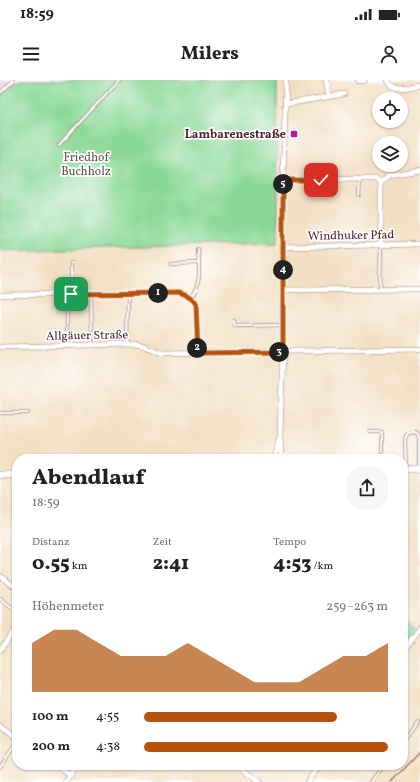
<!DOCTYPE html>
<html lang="de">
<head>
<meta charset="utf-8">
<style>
	:root { --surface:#fff; --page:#f6f6f6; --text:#222; --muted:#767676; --accent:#b45309 }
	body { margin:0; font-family:Vollkorn,serif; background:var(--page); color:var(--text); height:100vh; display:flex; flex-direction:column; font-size:15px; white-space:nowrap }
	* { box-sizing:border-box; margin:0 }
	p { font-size:13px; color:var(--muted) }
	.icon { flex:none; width:22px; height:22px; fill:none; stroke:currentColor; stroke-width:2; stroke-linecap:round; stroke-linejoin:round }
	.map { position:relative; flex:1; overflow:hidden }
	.panel { position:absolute; left:12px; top:374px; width:396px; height:316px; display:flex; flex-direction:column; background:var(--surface); border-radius:16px; box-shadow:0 1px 3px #0004 }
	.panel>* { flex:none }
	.buttons { position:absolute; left:372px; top:12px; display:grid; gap:8px }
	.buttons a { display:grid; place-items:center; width:36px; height:36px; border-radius:50%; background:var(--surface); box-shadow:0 1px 3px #0004; font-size:20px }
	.pin { position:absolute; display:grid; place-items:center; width:34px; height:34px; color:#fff; margin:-17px; border-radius:8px; box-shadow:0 2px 6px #0006 }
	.km { position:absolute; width:20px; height:20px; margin:-10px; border-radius:50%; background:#222; color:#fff; font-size:11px; line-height:20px; text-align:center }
	.round { display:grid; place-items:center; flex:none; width:42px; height:42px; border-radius:16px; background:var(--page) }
	.overview { display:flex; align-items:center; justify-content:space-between; height:68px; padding:0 20px }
	h1 { font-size:22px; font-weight:800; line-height:30px }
	.figures { display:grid; grid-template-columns:repeat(3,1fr); gap:6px; height:68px; padding:4px 20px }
	.figures div { display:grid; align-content:center }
	.figures b { font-size:20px; font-weight:800 }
	.figures small { font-size:11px; font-weight:400 }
	.figures p { font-size:11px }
	.chart { height:112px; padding:8px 20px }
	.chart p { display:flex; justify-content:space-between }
	.chart svg { width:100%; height:72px; margin-top:4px; fill:var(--accent); opacity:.7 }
	ul { padding:0 20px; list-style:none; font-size:13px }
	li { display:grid; grid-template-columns:64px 48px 1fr; align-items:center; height:30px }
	li i { height:10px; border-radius:5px; background:var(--accent) }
	.status { display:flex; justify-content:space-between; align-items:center; height:28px; padding:0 20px; background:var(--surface); direction:ltr }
	.status svg { height:11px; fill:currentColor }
	header { display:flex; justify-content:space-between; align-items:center; height:52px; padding:0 20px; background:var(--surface); font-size:18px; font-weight:800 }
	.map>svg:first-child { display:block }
	.built { fill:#e8d2ee }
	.green { fill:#8ad897; stroke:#6a7c61 }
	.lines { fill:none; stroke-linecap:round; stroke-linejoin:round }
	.service-casing { stroke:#9e8078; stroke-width:4 }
	.minor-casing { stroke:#9e8078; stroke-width:6 }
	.secondary-casing { stroke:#9e8078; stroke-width:8 }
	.service { stroke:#fff; stroke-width:2.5 }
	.minor { stroke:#fff; stroke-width:5 }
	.secondary { stroke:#fff; stroke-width:7 }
	.tram { stroke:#4a1f2b; stroke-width:1 }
	.route-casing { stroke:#fff; stroke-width:8 }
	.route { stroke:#b45309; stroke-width:5 }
	.poi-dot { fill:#b5179e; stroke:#fff; stroke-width:1.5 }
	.labels { text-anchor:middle; stroke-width:3.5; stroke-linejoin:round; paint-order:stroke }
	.poi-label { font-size:12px; font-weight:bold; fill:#4a1f2b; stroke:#fff; text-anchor:end }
	.park-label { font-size:12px; fill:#5d564b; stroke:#fff }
	.street-label { font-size:12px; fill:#4a1f2b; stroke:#fff }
</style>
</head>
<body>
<div class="status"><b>18:59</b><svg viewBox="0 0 49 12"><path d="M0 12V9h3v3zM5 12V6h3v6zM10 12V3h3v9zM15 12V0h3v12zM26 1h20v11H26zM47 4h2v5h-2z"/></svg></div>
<header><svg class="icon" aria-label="menu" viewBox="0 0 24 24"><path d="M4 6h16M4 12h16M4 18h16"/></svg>Milers<svg class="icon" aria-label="person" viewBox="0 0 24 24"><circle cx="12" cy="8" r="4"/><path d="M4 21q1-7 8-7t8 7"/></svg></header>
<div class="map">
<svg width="420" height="702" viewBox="0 0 420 702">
	<rect width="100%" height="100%" fill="#fff"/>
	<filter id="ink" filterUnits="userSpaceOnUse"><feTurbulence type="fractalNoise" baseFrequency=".025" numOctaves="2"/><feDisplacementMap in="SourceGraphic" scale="8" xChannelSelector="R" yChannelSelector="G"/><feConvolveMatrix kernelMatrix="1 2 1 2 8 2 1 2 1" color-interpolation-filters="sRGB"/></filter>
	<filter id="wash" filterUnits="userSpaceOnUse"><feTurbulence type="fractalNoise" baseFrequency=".012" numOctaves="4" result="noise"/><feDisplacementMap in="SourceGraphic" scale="16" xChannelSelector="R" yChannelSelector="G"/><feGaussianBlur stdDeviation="0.9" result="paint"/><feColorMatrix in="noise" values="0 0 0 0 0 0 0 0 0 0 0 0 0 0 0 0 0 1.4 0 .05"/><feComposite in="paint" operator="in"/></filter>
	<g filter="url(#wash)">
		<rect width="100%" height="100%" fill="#f3e0c4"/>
		<polygon class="built" points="0,0 20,0 0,18"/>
		<g class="green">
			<polygon points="19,0 277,0 278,163 0,171 0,17"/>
			<polygon points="403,537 414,549 403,564"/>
		</g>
	</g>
	<g filter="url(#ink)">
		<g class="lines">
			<g class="service-casing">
				<g id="service">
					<polyline points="0,13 14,0"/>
					<polyline points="59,65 119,0"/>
					<polyline points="359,115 360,100"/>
					<polyline points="171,184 199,183"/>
					<polyline points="380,209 381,165"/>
					<polyline points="71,213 71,183"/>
					<polyline points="91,214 92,264"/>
					<path d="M191,217C202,203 199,187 198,169"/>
					<polyline points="234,240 235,246 283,245"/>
					<polyline points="127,264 128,213"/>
					<polyline points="67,265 67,214"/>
					<polyline points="0,333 28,333"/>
					<polyline points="370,352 382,352 382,379"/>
					<polyline points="406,389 405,358 408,353 415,352 418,354 419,358 419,387"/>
					<polyline points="0,519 17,532"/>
					<polyline points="403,661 418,642"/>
					<polyline points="0,687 17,662"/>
					<polyline points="371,702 384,685"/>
				</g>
			</g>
			<g class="minor-casing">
				<g id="minor">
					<polyline points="326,0 329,16"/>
					<path d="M388,0C393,13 409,6 420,5"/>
					<polyline points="358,1 365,0"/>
					<polyline points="286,24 344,14"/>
					<polyline points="283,100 367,99 376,99 381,102 390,95 420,90"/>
					<polyline points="381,102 381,165"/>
					<polyline points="283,167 420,164"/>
					<polyline points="283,210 420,209"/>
					<path d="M0,215L178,213C186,215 191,217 196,224L198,273"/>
					<polyline points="0,267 135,264 144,266 162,273 420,269"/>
					<polyline points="274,379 279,359"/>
					<polyline points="281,379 280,354 283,272 283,100 286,0"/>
					<polyline points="0,496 17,508"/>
					<polyline points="0,570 17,547"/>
					<polyline points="403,571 420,548"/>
					<polyline points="0,645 17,657"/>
					<polyline points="56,685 71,696"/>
					<polyline points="237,685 259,702"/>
					<polyline points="66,702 78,685"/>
					<polyline points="307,702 320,685"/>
				</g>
			</g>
			<g class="secondary-casing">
				<g id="secondary">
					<polyline points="403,389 420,389"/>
					<polyline points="0,395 17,395"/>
				</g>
			</g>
			<use href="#service" class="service"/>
			<use href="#minor" class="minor"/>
			<use href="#secondary" class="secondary"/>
			<polyline class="tram" points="392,702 420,672"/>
		</g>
	</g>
	<g class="lines" filter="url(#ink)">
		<g class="route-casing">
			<path id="route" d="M71,214L178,213C186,215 191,217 196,224L198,273L283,272V100H321"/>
		</g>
		<use href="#route" class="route"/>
	</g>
	<rect class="poi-dot" x="290" y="50" width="8" height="8" rx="2"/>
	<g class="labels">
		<g class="poi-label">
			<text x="286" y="58">Lambarenestraße</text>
		</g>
		<g class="park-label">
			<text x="86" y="81">Friedhof<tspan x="86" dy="14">Buchholz</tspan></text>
		</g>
		<g class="street-label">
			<text transform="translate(351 155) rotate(-1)" y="4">Windhuker Pfad</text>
			<text transform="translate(87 255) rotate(-1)" y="4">Allgäuer Straße</text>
		</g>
	</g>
</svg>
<div class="buttons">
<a><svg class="icon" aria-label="locate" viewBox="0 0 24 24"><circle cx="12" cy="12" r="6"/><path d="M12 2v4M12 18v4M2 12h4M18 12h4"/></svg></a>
<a><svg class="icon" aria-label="layers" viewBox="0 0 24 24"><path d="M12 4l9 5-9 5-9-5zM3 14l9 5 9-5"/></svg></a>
</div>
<div class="pin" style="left:71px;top:214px;background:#1e9e55"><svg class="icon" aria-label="arrive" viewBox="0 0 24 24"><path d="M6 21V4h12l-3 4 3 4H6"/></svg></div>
<div class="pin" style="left:321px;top:100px;background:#d93025"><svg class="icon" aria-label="check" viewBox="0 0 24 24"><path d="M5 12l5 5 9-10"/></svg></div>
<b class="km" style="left:158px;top:213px">1</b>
<b class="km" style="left:197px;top:268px">2</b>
<b class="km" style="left:279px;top:272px">3</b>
<b class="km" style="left:283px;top:190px">4</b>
<b class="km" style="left:283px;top:104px">5</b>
<section class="panel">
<div class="overview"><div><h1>Abendlauf</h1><p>18:59</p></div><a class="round"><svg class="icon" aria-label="share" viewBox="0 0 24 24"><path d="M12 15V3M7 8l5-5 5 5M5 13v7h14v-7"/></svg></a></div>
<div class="figures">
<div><p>Distanz</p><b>0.55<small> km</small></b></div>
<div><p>Zeit</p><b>2:41</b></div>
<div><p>Tempo</p><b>4:53<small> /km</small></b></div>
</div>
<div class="chart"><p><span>Höhenmeter</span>259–263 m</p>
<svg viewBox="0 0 160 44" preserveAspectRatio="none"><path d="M0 44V14L10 6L20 6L30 14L40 22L50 22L60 22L70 14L80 22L90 30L100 38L110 38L120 38L130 30L140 22L150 22L160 14V44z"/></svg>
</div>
<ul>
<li><b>100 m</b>4:55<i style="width:79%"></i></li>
<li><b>200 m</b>4:38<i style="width:100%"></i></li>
</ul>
</section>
</div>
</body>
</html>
